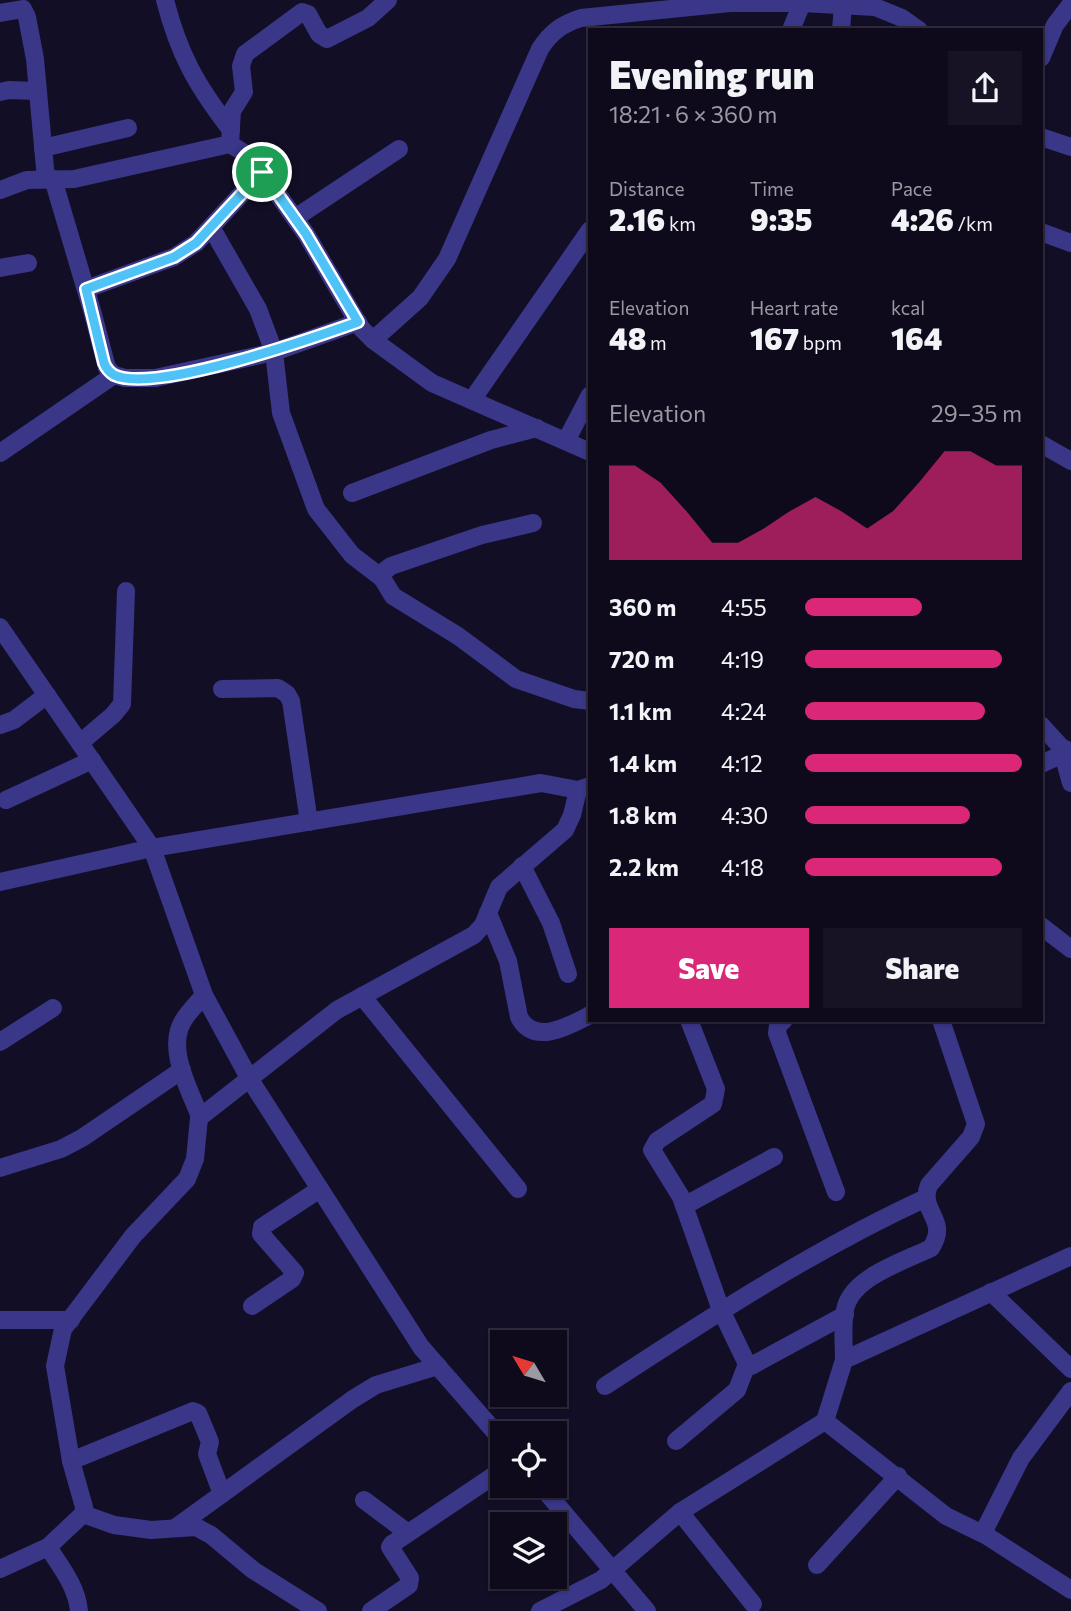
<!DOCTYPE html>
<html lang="en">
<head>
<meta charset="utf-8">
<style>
	:root { --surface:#0e0a1c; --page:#171325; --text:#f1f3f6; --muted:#9b9aa3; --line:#2e2b3b; --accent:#db2777 }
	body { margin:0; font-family:Commissioner,sans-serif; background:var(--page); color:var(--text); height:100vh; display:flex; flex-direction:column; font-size:26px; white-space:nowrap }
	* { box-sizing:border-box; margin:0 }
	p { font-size:23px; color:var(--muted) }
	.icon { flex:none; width:38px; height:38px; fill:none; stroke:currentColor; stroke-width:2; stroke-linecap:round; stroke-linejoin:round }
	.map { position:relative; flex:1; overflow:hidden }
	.drawer { position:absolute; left:588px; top:28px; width:455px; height:994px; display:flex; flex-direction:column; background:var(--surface); border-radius:0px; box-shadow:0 2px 5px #0004,0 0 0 2px var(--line) }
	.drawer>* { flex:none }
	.needle { width:46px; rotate:308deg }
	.tools { position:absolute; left:490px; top:1330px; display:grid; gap:14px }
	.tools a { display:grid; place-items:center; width:77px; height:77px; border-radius:0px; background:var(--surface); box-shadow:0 2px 5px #0004,0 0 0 2px var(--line); font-size:35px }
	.pin { position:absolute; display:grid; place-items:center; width:60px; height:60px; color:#fff; margin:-30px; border:4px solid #fff; border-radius:50%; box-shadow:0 2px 7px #0007 }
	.round { display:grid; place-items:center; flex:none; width:74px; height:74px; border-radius:0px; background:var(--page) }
	.head { display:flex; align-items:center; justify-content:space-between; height:119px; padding:0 21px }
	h1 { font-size:38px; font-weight:800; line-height:52px }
	.metrics { display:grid; grid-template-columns:repeat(3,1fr); gap:10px; height:119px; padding:7px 21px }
	.metrics div { display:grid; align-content:center }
	.metrics b { font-size:30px; font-weight:800 }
	.metrics small { font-size:19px; font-weight:400 }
	.metrics p { font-size:19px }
	.chart { height:196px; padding:14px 21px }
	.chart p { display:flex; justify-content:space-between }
	.chart svg { width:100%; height:126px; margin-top:7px; fill:var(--accent); opacity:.7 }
	.action { display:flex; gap:14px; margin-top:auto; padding:14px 21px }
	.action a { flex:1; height:80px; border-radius:0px; background:var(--accent); color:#fff; font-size:28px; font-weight:800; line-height:80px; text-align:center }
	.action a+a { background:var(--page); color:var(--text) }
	ul { padding:0 21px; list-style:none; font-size:23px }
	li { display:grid; grid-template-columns:112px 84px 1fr; align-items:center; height:52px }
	li i { height:18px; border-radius:9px; background:var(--accent) }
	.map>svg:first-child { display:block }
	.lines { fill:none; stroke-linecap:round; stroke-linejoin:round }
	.minor { stroke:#3a3688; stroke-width:18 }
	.route-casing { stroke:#fff; stroke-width:14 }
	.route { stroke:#4fc3f7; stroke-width:9 }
</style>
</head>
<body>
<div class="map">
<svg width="1071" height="1611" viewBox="0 0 1071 1611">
	<rect width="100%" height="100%" fill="#120e26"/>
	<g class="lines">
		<g class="minor">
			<path d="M165,0C179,55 197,86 231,130"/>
			<polyline points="0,13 23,9 27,17 35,59 46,179"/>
			<polyline points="791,30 802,3"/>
			<polyline points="841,30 843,5"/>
			<polyline points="1041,58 1055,25 1071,4"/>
			<polyline points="0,92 9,90 36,91"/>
			<polyline points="1041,137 1071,147"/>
			<polyline points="230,144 232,111 244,92 241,66 245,54 302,12 308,14 319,34 327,39 368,18 388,0"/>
			<polyline points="43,148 128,128"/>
			<polyline points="53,179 93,314 107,368 114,375 125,378 155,378 274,352 358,322"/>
			<polyline points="0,190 27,180 74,179 230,144 249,156 262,172 306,234 361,328 373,340 432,383 590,452"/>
			<polyline points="295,218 399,149"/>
			<polyline points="211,227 258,309 274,352 281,413 316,509 352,555 382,578"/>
			<polyline points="1041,232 1071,243"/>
			<polyline points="0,268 28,263"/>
			<polyline points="86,289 174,257 196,243 262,172"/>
			<path d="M373,340L420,298L447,259L540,49C551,32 562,24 581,18L730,3H802L875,7L902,18L919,30"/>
			<polyline points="472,400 590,230"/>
			<polyline points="566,441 590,395"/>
			<polyline points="1041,444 1071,461"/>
			<polyline points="0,453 114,375"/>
			<polyline points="352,493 491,440 537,428"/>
			<polyline points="533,523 482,535 391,566 383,572 382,578 393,596 458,636 516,679 574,699 590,701"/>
			<polyline points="0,627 152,848 204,995 249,1078 421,1347 502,1440"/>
			<polyline points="222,689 278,688 287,694 291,701 309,822"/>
			<polyline points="0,725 14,720 47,695"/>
			<polyline points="1041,725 1061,747 1071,752"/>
			<polyline points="80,743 113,715 122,704 126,591"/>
			<polyline points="1061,747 1071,783"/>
			<polyline points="1041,764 1063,754"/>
			<polyline points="6,800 92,760"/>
			<polyline points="522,866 551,923 568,974"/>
			<polyline points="0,882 152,848 541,783 578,790 590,786"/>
			<path d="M488,913L508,961L519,1017C534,1046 569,1026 590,1015"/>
			<polyline points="1041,926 1071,949"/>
			<polyline points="362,996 518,1189"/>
			<polyline points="689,1020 716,1089 713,1104 657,1141 652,1150 681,1197 721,1310 747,1364 751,1366 845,1315"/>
			<polyline points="784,1020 778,1025 777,1033 836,1192"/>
			<polyline points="0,1042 53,1008"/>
			<path d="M200,1117C190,1090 166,1049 183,1021C188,1012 197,1004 204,995"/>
			<polyline points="0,1168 61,1149 82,1138 182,1070"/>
			<polyline points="684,1206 774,1157"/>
			<polyline points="991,1292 1071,1369"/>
			<polyline points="252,1306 292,1279 295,1273 261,1234 262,1227 320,1189"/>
			<polyline points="0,1320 71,1320"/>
			<path d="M844,1360C844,1344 842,1326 845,1310C851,1277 903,1262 931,1248C950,1219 918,1212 929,1185L971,1137L976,1124L941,1020"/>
			<path d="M605,1386C709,1318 813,1250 926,1198"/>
			<polyline points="825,1421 946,1516 987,1536 1071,1590"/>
			<polyline points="676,1441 737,1390 747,1364"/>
			<polyline points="71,1461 193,1411 198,1413 210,1442 207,1454 222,1494"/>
			<polyline points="541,1486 647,1611"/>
			<polyline points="364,1500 408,1533"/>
			<polyline points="680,1512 753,1604"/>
			<polyline points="83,1514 114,1525 151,1530 196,1527 211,1535 253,1570 318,1611"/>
			<polyline points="175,1528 353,1399 376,1385 438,1366"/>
			<polyline points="983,1533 1021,1458 1071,1391"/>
			<path d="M48,1547C61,1567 77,1587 79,1611"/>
			<polyline points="817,1565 898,1476"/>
			<polyline points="0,1569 48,1547 83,1514 84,1507 71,1461 55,1366 63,1329 133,1236 187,1179 195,1159 199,1118 337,1010 474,935 483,925 499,887 565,830 572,815 578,790"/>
			<polyline points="371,1611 409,1585 410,1578 390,1547 392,1544 502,1470"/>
			<polyline points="540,1611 601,1580 680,1512 825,1421 844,1360 1071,1256"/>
		</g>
	</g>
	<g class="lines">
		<g class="route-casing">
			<path id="route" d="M262,172L306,234L358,322C313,338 154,394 114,375C109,372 106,368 104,363L86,289L174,257L196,243Z"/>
		</g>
		<use href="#route" class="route"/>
	</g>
</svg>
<div class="tools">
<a><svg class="needle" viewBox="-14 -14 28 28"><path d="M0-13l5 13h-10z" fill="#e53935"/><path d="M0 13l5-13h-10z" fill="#9b9aa3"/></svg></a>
<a><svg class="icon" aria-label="locate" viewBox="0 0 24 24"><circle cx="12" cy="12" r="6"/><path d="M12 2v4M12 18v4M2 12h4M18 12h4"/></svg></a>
<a><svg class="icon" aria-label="layers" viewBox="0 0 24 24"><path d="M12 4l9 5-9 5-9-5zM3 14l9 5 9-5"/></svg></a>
</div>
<div class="pin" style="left:262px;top:172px;background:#1e9e55"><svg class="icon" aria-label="arrive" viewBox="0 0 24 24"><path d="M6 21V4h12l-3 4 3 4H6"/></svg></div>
<section class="drawer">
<div class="head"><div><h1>Evening run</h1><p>18:21 · 6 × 360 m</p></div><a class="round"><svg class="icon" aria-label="share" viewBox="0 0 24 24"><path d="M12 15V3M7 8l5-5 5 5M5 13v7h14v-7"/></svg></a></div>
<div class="metrics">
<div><p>Distance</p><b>2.16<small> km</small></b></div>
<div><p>Time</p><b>9:35</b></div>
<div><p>Pace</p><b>4:26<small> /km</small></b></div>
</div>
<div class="metrics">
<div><p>Elevation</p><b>48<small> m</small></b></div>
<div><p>Heart rate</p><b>167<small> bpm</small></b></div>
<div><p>kcal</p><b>164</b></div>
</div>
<div class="chart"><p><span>Elevation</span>29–35 m</p>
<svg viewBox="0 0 160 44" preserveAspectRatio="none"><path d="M0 44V11L10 11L20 17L30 27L40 38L50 38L60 33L70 27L80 22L90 27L100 33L110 27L120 17L130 6L140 6L150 11L160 11V44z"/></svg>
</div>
<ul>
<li><b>360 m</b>4:55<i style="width:54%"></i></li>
<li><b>720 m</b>4:19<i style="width:91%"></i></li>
<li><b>1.1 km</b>4:24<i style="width:83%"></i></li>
<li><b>1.4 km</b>4:12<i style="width:100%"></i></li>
<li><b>1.8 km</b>4:30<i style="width:76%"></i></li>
<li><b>2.2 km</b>4:18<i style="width:91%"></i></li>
</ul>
<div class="action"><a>Save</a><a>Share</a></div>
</section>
</div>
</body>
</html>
